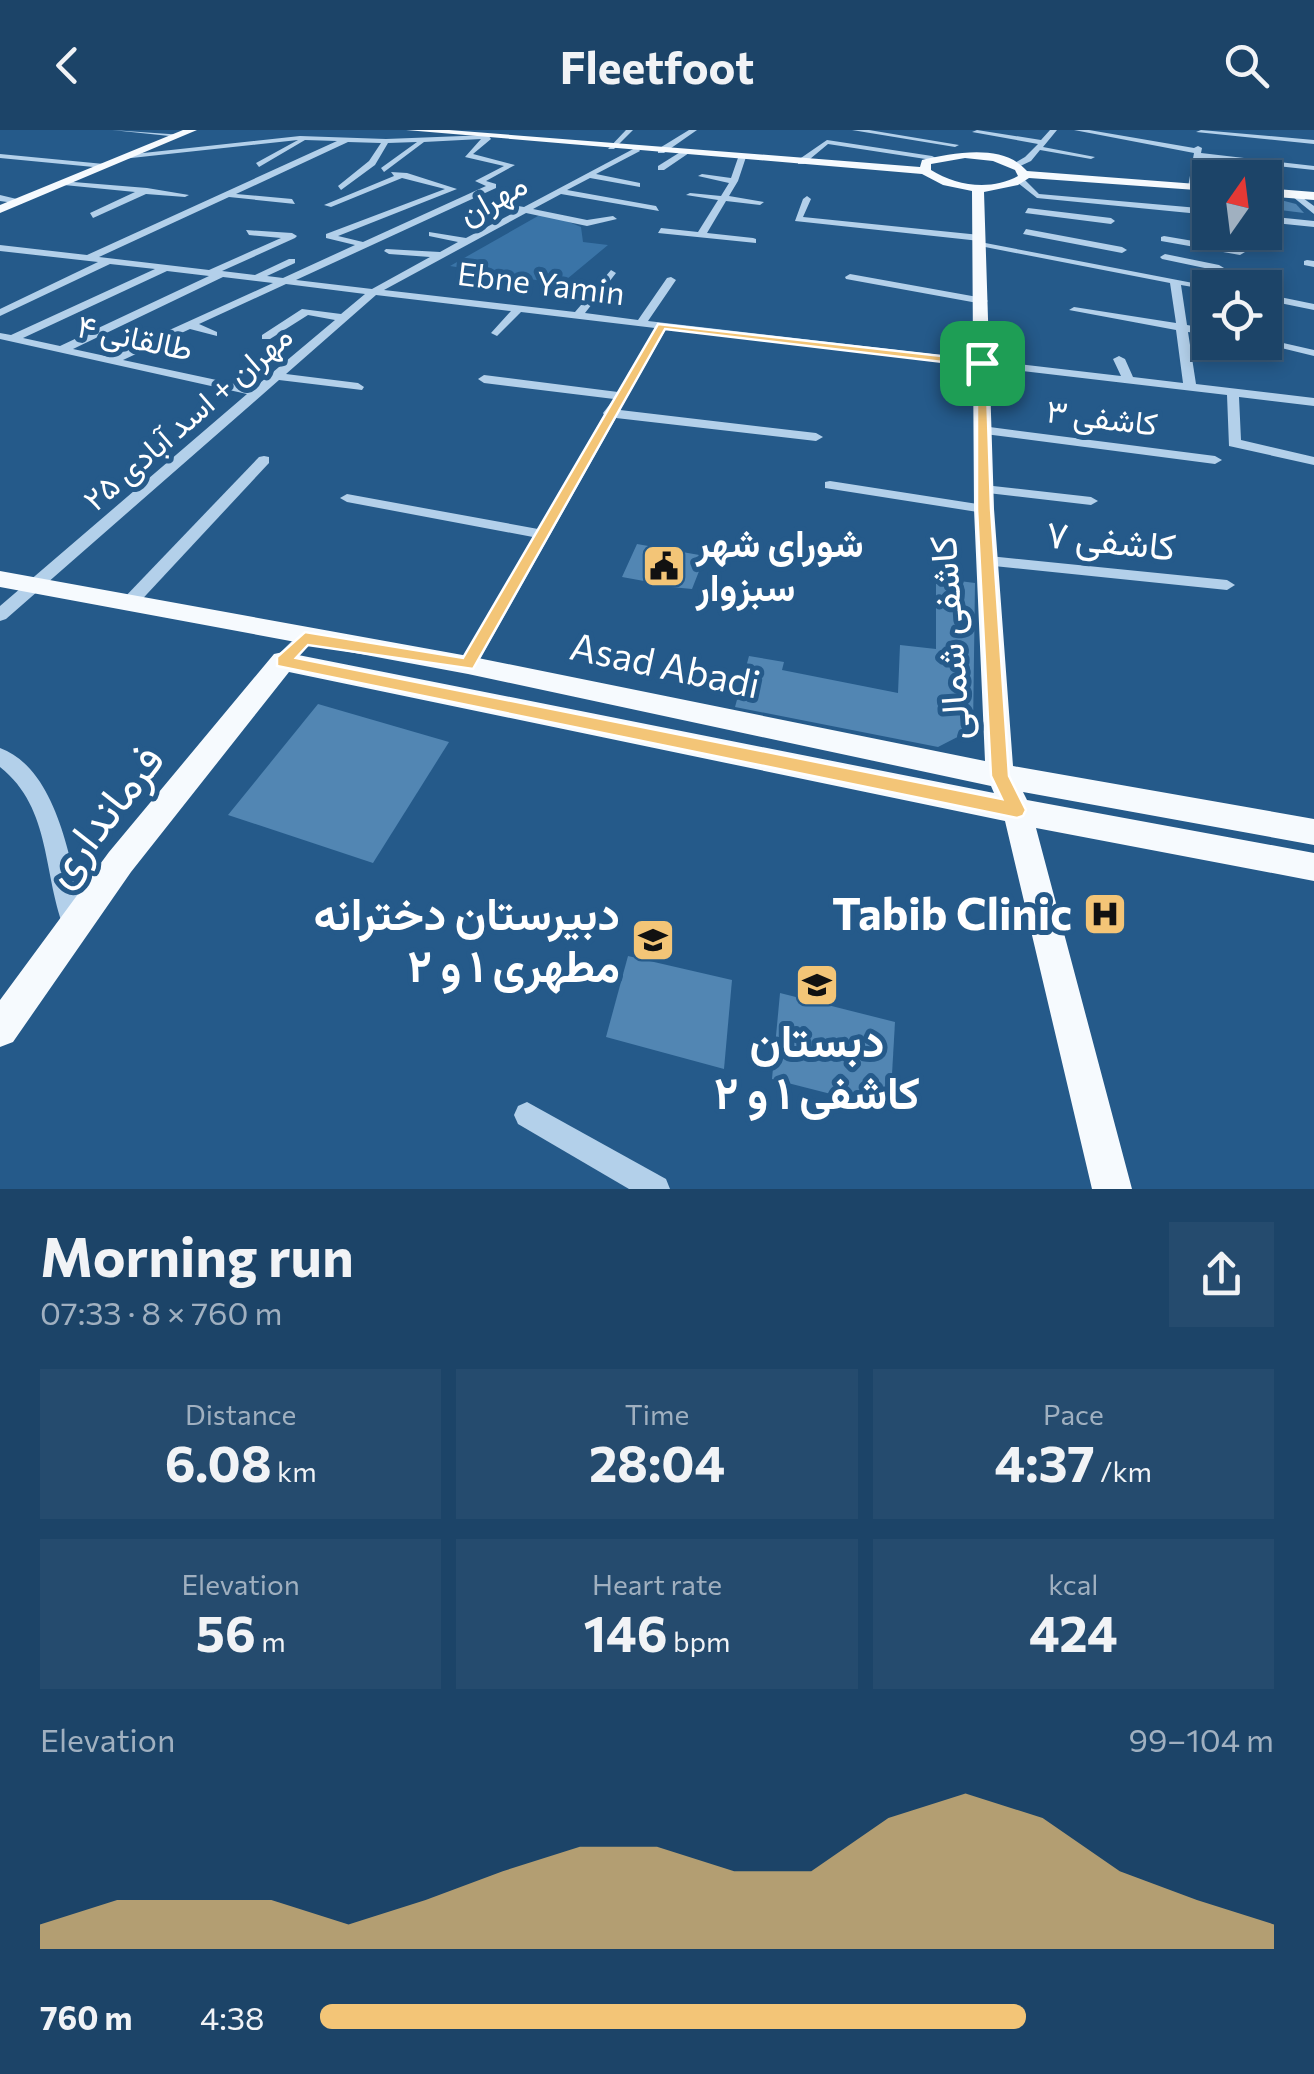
<!DOCTYPE html>
<html lang="en">
<head>
<meta charset="utf-8">
<style>
	:root { --surface:#1c4468; --page:#254b6e; --text:#f1f3f6; --muted:#a0b0c0; --line:#3a5c7c; --accent:#f3c577 }
	body { margin:0; font-family:Commissioner,Vazirmatn,sans-serif; background:var(--page); color:var(--text); height:100vh; display:flex; flex-direction:column; font-size:38px; white-space:nowrap }
	* { box-sizing:border-box; margin:0 }
	p { font-size:32px; color:var(--muted) }
	.icon { flex:none; width:55px; height:55px; fill:none; stroke:currentColor; stroke-width:2; stroke-linecap:round; stroke-linejoin:round }
	.map { position:relative; height:1059px; overflow:hidden }
	.details { display:flex; flex-direction:column; background:var(--surface); flex:1 }
	.details>* { flex:none }
	.needle { width:65px; rotate:14deg }
	.fabs { position:absolute; left:1192px; top:30px; display:grid; gap:20px }
	.fabs a { display:grid; place-items:center; width:90px; height:90px; border-radius:0px; background:var(--surface); box-shadow:0 5px 15px #0003,0 0 0 2px var(--line); font-size:50px }
	.pin { position:absolute; display:grid; place-items:center; width:85px; height:85px; color:#fff; margin:-42px; border-radius:20px; box-shadow:0 5px 15px #0006 }
	.round { display:grid; place-items:center; flex:none; width:105px; height:105px; border-radius:0px; background:var(--page) }
	.headline { display:flex; align-items:center; justify-content:space-between; height:170px; padding:0 40px }
	h1 { font-size:55px; font-weight:700; line-height:75px }
	.metrics { display:grid; grid-template-columns:repeat(3,1fr); gap:15px; height:170px; padding:10px 40px }
	.metrics div { display:grid; align-content:center; border-radius:0px; background:var(--page); text-align:center }
	.metrics b { font-size:50px; font-weight:700 }
	.metrics small { font-size:28px; font-weight:400 }
	.metrics p { font-size:28px }
	.chart { height:280px; padding:20px 40px }
	.chart p { display:flex; justify-content:space-between }
	.chart svg { width:100%; height:180px; margin-top:10px; fill:var(--accent); opacity:.7 }
	ul { padding:0 40px; list-style:none; font-size:32px }
	li { display:grid; grid-template-columns:160px 120px 1fr; align-items:center; height:75px }
	li i { height:25px; border-radius:12px; background:var(--accent) }
	header { display:flex; justify-content:space-between; align-items:center; height:130px; padding:0 40px; background:var(--surface); font-size:45px; font-weight:700 }
	.map>svg:first-child { display:block }
	.green { fill:#3a74a7 }
	.building { fill:#5286b3 }
	.lines { fill:none; stroke-linecap:round; stroke-linejoin:round }
	.minor { fill:#b3d0ea; fill-rule:evenodd }
	.major { fill:#f6fafe; fill-rule:evenodd }
	.route { fill:#f3c577; stroke:#fff; stroke-width:2.5; fill-rule:evenodd }
	.labels { text-anchor:middle; stroke-width:10; stroke-linejoin:round; paint-order:stroke }
	.far-street-label { font-size:32px; fill:#fff; stroke:#255a8a }
	.street-label { font-size:38px; fill:#fff; stroke:#255a8a }
	.poi-label { font-size:38px; font-weight:bold; fill:#fff; stroke:#255a8a; text-anchor:start }
	.near-street-label { font-size:45px; fill:#fff; stroke:#255a8a }
	.near-poi-label { font-size:45px; font-weight:bold; fill:#fff; stroke:#255a8a; text-anchor:end }
</style>
</head>
<body>
<header><svg class="icon" aria-label="back" viewBox="0 0 24 24"><path d="M15 5l-7 7 7 7"/></svg>Fleetfoot<svg class="icon" aria-label="search" viewBox="0 0 24 24"><circle cx="10" cy="10" r="6"/><path d="M15 15l6 6"/></svg></header>
<div class="map">
<svg width="1314" height="1059" viewBox="0 0 1314 1059">
	<rect width="100%" height="100%" fill="#255a8a"/>
	<polygon class="green" points="545,82 581,97 583,112 608,115 561,154 450,136"/>
	<g class="building">
		<polygon points="1265,66 1296,74 1304,83 1265,78"/>
		<polygon points="637,414 705,426 692,459 671,457 672,452 646,446 644,451 622,447"/>
		<polygon points="936,448 975,453 973,599 938,617 735,577 749,526 784,532 782,540 898,563 900,515 936,519"/>
		<polygon points="318,574 449,612 373,733 228,685"/>
		<polygon points="628,826 732,850 724,939 606,907"/>
		<polygon points="780,863 895,892 890,979 772,949"/>
	</g>
	<g class="lines">
		<g class="minor">
			<polygon points="112,0 183,5 179,7"/>
			<polygon points="626,0 633,0 614,19 608,19"/>
			<polygon points="689,0 697,0 664,23 658,23 658,19"/>
			<polygon points="852,0 869,0 959,15 955,17"/>
			<polygon points="1050,0 1057,0 1043,17 1095,27 1091,29 1040,20 1031,31 1016,38 1013,34 1025,27 1038,14 972,2 977,0 1041,10"/>
			<polygon points="1074,0 1089,0 1194,18 1198,16 1202,18 1201,23 1314,36 1314,40 1200,28 1196,57 1192,59 1188,57 1194,23"/>
			<polygon points="1201,0 1314,10 1314,14 1196,2"/>
			<path d="M488,5L491,9L473,24L515,35L486,51L496,54V58L296,150L372,159L430,127L389,124L384,121L386,119L440,122L458,112L429,106V102L466,108L517,81L485,74V70L524,77L637,17L640,21L596,44L640,53V57L590,48L567,60L656,76L659,81L561,64L533,79L587,90L613,86L617,89L587,96L526,83L384,160L575,182L611,140L616,143L585,183L638,190L667,148L671,147L676,150L648,191L1121,246L1113,229L1119,226L1125,229L1133,247L1183,253L1176,200L1069,180L1074,177L1176,193L1170,153L975,115L980,112L1219,158H1210V160L1181,155L1187,195L1210,199V205L1188,202L1196,254L1314,268V276L1239,267L1241,310L1314,327V335L1229,316L1227,265L666,199L620,280L816,303L823,307L816,311L616,288L474,540L468,542L459,535L533,407L347,372L340,368L347,364L538,399L604,285L603,283L614,269L484,253L478,249L484,245L618,262L655,198L521,182L497,206L491,203L511,181L376,165L286,244L358,253L364,257L362,260L279,250L6,489L0,491V476L247,264L0,209V203L11,205L155,139L110,134L0,186V179L98,132L0,121V115L87,125L337,11L305,10L259,37L256,33L298,10L122,29L125,25L300,6L386,9ZM481,9L465,27L504,36L475,51L486,56L363,112L338,106L457,59L407,43L391,42L394,46L324,75L331,77L402,48L445,59L326,104V108L355,115L283,148L267,146L295,133V129H289L255,145L222,141L295,108L297,106L292,103L246,100L249,105L281,108L209,140L99,127L229,67L295,74L292,69L236,64L348,12L381,13L369,31L338,56L341,60L375,35L388,13L417,12L381,38L384,42L424,12ZM167,141L209,146L60,216L23,208ZM223,147L273,153L110,227L73,219ZM286,154L365,164L341,184L302,179L262,205V209H270L308,185L335,190L254,258L123,230L190,199L217,206V202L199,194Z"/>
			<polygon points="827,10 932,26 936,28 932,30 828,14 804,34 798,34 798,30"/>
			<polygon points="682,21 689,23 664,40 658,40 658,36"/>
			<polygon points="0,24 104,34 108,36 104,38 0,28"/>
			<polygon points="739,25 746,27 738,51 729,66 764,72 760,75 726,71 707,103 753,108 756,109 756,113 658,103 661,98 698,102 718,70 686,65 690,63 721,66 729,53 698,46 702,44 731,48"/>
			<polygon points="1018,49 1024,49 1039,64 1210,79 1210,85 1037,68 1018,53"/>
			<polygon points="61,51 147,58 189,65 185,67 146,64 93,88 90,83 135,62 64,55"/>
			<polygon points="1296,63 1314,76 1314,84 1293,67"/>
			<polygon points="0,65 25,71 21,74 0,71"/>
			<polygon points="807,66 811,69 803,87 980,105 985,108 980,111 795,91 803,69"/>
			<polygon points="1028,78 1111,88 1115,91 1111,94 1025,83"/>
			<polygon points="1265,86 1314,91 1314,97 1265,92"/>
			<polygon points="1026,99 1122,117 1127,120 1122,123 1023,104"/>
			<polygon points="1164,106 1240,119 1245,122 1240,125 1161,111 1161,107"/>
			<polygon points="1165,124 1219,135 1224,138 1219,141 1162,129 1160,127"/>
			<polygon points="1307,130 1314,131 1314,137 1304,135 1304,131"/>
			<polygon points="850,144 983,168 988,171 983,174 846,149 845,147"/>
			<polygon points="1265,164 1314,174 1314,180 1265,170"/>
			<polygon points="1265,209 1314,220 1314,226 1257,212 1265,212"/>
			<polygon points="982,296 1215,326 1222,330 1215,334 977,303 976,300"/>
			<polygon points="264,326 269,327 269,333 134,478 122,478 120,474 122,470 259,327"/>
			<polygon points="830,351 984,375 991,379 984,383 825,358 825,352"/>
			<polygon points="984,355 1091,367 1098,371 1091,375 979,362 979,356"/>
			<polygon points="989,426 1227,450 1235,455 1227,460 984,435 981,431"/>
			<polygon points="305,502 314,508 311,512 289,536 277,536 274,531 277,526 299,504"/>
			<path d="M0,618C60,640 72,741 85,795L82,803L74,806L66,803C42,746 53,679 0,637Z"/>
			<polygon points="527,972 666,1049 670,1059 629,1059 518,994 514,985 518,976"/>
		</g>
		<g class="major">
			<polygon points="183,0 197,0 0,83 0,75"/>
			<path d="M406,0H449L920,37L922,30C954,23 1003,13 1027,41L1210,55V61L1029,48L1018,55L984,62L994,379L1013,636L1314,689V715L1023,662L1027,670L1314,723V751L1036,698L1132,1059H1092L1005,691L289,542L131,742L13,912L0,917V870L109,722L274,524L283,522L994,663L991,656L468,544L0,457V441L468,526L985,631L974,379L972,61L943,55L922,44ZM965,28L993,31L1015,40L1018,46C991,61 956,56 931,40V34Z"/>
			<polygon points="1265,58 1314,62 1314,70 1265,66"/>
		</g>
	</g>
	<path class="route" d="M658,194L986,231L991,379L1009,646L1026,680L1023,686L1017,688L277,536V527L305,502L463,528ZM665,199L977,236V379L991,646L1002,669L296,528L308,515L473,539Z"/>
	<defs>
		<g id="civic-square" transform="scale(2.25)"><rect x="-9" y="-9" width="18" height="18" rx="4" fill="#f3c577" stroke="#255a8a"/><path d="M-.6-6.5H3V-4.5H.6V-3L4-1V1h2V6H-6V1h2V-1L-.6-3ZM-1.2 2.5V6h2.4V2.5Z" fill="#111"/></g>
		<g id="hospital-square" transform="scale(2.25)"><rect x="-9" y="-9" width="18" height="18" rx="4" fill="#f3c577" stroke="#255a8a"/><path d="M-5-5h3v3.5h4V-5h3V5h-3V1.5h-4V5h-3Z" fill="#111"/></g>
		<g id="school-square" transform="scale(2.25)"><rect x="-9" y="-9" width="18" height="18" rx="4" fill="#f3c577" stroke="#255a8a"/><path d="M0-5L7-2L0 1L-7-2ZM-4 1L0 2.5L4 1V4Q0 6-4 4Z" fill="#111"/></g>
	</defs>
	<g fill-rule="evenodd">
		<use href="#civic-square" x="664" y="436"/>
		<use href="#hospital-square" x="1105" y="784"/>
		<use href="#school-square" x="653" y="810"/>
		<use href="#school-square" x="817" y="855"/>
	</g>
	<g class="labels">
		<g class="far-street-label">
			<text transform="translate(493 69) rotate(-29)" y="11">مهران</text>
			<text transform="translate(541 154) rotate(7)" y="11">Ebne Yamin</text>
			<text transform="translate(135 208) rotate(12)" y="11">طالقانی ۴</text>
			<text transform="translate(188 288) rotate(-41)" y="11">مهران + اسد آبادی ۲۵</text>
			<text transform="translate(1102 288) rotate(7)" y="11">کاشفی ۳</text>
		</g>
		<g class="street-label">
			<text transform="translate(1111 411) rotate(6)" y="13">کاشفی ۷</text>
			<text transform="translate(950 508) rotate(-94)" y="13">کاشفی شمالی</text>
			<text transform="translate(665 536) rotate(12)" y="13">Asad Abadi</text>
		</g>
		<g class="poi-label">
			<text x="696" y="427">شورای شهر<tspan x="696" dy="44">سبزوار</tspan></text>
		</g>
		<g class="near-street-label">
			<text transform="translate(103 685) rotate(-52)" y="16">فرمانداری</text>
		</g>
		<g class="near-poi-label">
			<text x="620" y="800">دبیرستان دخترانه<tspan x="620" dy="52">مطهری ۱ و ۲</tspan></text>
			<text x="1072" y="800">Tabib Clinic</text>
			<text x="817" y="927" text-anchor="middle">دبستان<tspan x="817" dy="52">کاشفی ۱ و ۲</tspan></text>
		</g>
	</g>
</svg>
<div class="fabs">
<a><svg class="needle" viewBox="-14 -14 28 28"><path d="M0-13l5 13h-10z" fill="#e53935"/><path d="M0 13l5-13h-10z" fill="#a0b0c0"/></svg></a>
<a><svg class="icon" aria-label="locate" viewBox="0 0 24 24"><circle cx="12" cy="12" r="6"/><path d="M12 2v4M12 18v4M2 12h4M18 12h4"/></svg></a>
</div>
<div class="pin" style="left:982px;top:233px;background:#1e9e55"><svg class="icon" aria-label="arrive" viewBox="0 0 24 24"><path d="M6 21V4h12l-3 4 3 4H6"/></svg></div>
</div>
<section class="details">
<div class="headline"><div><h1>Morning run</h1><p>07:33 · 8 × 760 m</p></div><a class="round"><svg class="icon" aria-label="share" viewBox="0 0 24 24"><path d="M12 15V3M7 8l5-5 5 5M5 13v7h14v-7"/></svg></a></div>
<div class="metrics">
<div><p>Distance</p><b>6.08<small> km</small></b></div>
<div><p>Time</p><b>28:04</b></div>
<div><p>Pace</p><b>4:37<small> /km</small></b></div>
</div>
<div class="metrics">
<div><p>Elevation</p><b>56<small> m</small></b></div>
<div><p>Heart rate</p><b>146<small> bpm</small></b></div>
<div><p>kcal</p><b>424</b></div>
</div>
<div class="chart"><p><span>Elevation</span>99–104 m</p>
<svg viewBox="0 0 160 44" preserveAspectRatio="none"><path d="M0 44V38L10 32L20 32L30 32L40 38L50 32L60 25L70 19L80 19L90 25L100 25L110 12L120 6L130 12L140 25L150 32L160 38V44z"/></svg>
</div>
<ul>
<li><b>760 m</b>4:38<i style="width:74%"></i></li>
</ul>
</section>
</body>
</html>
